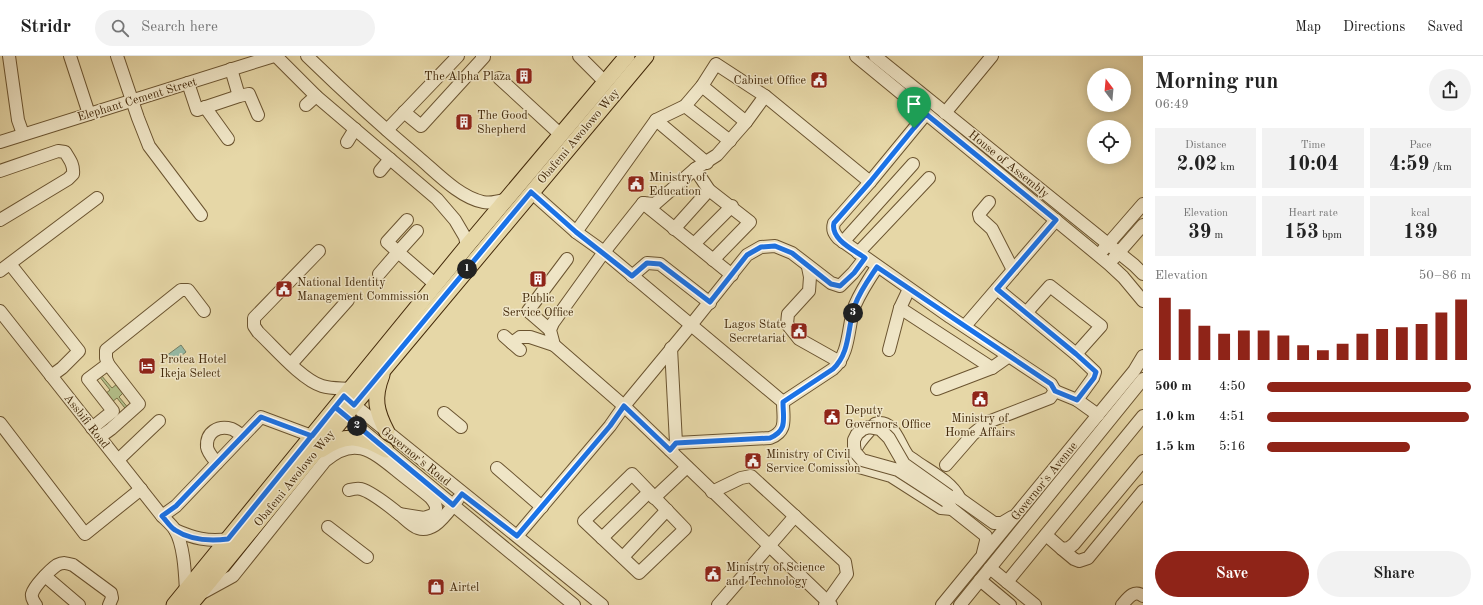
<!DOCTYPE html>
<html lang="en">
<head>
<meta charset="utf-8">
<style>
	:root { --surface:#fff; --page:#f2f2f2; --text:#222; --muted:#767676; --line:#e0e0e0; --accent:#8f2418 }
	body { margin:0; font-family:"Old Standard TT",serif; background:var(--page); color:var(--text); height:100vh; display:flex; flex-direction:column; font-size:15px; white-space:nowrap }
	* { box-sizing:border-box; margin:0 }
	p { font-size:13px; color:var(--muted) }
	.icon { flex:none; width:22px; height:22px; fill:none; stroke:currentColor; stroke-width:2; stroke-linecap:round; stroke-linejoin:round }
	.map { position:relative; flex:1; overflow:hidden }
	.sheet { display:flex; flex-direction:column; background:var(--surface); width:340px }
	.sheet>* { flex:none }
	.needle { width:26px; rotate:344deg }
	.fabs { position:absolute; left:1087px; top:12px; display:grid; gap:8px }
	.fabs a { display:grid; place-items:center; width:44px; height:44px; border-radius:50%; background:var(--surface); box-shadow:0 2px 10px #0003; font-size:20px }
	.pin { position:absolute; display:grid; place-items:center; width:34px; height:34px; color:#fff; margin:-41px -17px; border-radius:50% 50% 50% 0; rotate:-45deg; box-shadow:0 0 4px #0007 }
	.pin .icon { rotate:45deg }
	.km { position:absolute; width:20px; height:20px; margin:-10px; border-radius:50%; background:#222; color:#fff; font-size:11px; line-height:20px; text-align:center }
	.round { display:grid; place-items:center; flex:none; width:42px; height:42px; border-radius:21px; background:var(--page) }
	.summary { display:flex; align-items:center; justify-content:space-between; height:68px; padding:0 12px }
	h1 { font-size:22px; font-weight:600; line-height:30px }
	.metrics { display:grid; grid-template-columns:repeat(3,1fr); gap:6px; height:68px; padding:4px 12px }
	.metrics div { display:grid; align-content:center; border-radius:0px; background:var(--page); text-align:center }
	.metrics b { font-size:20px; font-weight:600 }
	.metrics small { font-size:11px; font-weight:400 }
	.metrics p { font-size:11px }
	.chart { height:112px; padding:8px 12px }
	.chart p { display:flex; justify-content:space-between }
	.chart svg { width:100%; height:72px; margin-top:4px; stroke:var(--accent); stroke-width:6 }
	.cta { display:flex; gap:8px; margin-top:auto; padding:8px 12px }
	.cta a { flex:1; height:46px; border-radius:24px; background:var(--accent); color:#fff; font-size:16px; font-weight:600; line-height:46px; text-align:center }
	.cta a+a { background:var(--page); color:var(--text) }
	ul { padding:0 12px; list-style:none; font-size:13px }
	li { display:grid; grid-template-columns:64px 48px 1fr; align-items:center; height:30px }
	li i { height:10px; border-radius:5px; background:var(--accent) }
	header { display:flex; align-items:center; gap:24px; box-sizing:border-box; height:56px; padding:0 20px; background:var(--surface); border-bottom:1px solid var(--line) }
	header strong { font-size:19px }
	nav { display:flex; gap:22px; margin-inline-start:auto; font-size:14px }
	.search { width:280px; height:36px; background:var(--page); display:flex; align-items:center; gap:10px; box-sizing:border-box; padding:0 14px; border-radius:22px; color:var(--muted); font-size:15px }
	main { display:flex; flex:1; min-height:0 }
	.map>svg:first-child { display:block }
	.green { fill:#b3bf89; stroke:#7a7449 }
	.water { fill:#96baa6; stroke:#748067 }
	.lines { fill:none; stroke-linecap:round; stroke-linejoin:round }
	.minor-casing { stroke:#6b5430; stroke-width:14 }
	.major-casing { stroke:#422809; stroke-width:17 }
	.minor { stroke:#efe5c6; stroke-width:12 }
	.major { stroke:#e6d7a7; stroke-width:15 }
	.minor-bridge-casing { stroke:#6b5430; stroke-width:14; stroke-linecap:butt }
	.minor-bridge { stroke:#efe5c6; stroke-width:12 }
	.route-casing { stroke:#fff; stroke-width:8 }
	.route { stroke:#1a73e8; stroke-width:5 }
	.labels { text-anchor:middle; stroke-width:3; stroke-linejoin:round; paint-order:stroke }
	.poi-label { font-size:12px; fill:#422809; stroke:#efe5c6; text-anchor:start }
	.street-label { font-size:12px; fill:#422809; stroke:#efe5c6 }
</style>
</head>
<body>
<header>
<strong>Stridr</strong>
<div class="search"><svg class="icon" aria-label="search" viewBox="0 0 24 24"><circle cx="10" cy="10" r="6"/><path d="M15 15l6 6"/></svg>Search here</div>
<nav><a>Map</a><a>Directions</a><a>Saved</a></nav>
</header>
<main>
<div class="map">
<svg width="1143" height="549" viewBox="0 0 1143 549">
	<rect width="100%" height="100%" fill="#e6d7a7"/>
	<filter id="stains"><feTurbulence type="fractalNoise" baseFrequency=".005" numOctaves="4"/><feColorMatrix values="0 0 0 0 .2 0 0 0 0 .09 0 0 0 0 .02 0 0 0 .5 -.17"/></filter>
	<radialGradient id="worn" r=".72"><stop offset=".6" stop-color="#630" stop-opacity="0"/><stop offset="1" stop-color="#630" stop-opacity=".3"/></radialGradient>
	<polygon class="green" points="101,319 112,332 117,328 124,336 119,341 130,354 128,356 117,342 112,346 105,338 110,334 99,320"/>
	<polygon class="water" points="181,289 186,296 172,307 166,300"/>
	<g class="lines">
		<g class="minor-casing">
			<g id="minor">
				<polyline points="9,0 18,64 23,78"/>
				<polyline points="70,0 89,58"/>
				<polyline points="117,0 138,62 149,90 201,159"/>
				<polyline points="276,0 316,40 437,143 455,164 465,181 467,190"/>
				<path d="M307,0C343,35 380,69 418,101C437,117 459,141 483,146C491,148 500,145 507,143"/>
				<polyline points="579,0 605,26"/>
				<polyline points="856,0 1109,208 1123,221 1143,245"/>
				<polyline points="875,0 1134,209 1143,218"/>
				<polyline points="231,13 239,40"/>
				<polyline points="499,22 561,79"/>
				<polyline points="188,27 197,54 239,40 249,38 258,59"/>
				<polyline points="702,30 746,66"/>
				<polyline points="765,40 746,66 717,99 695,113 655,148 643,147 604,196 553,267 550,274 554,289 624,350 831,549"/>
				<polyline points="306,49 316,40"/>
				<polyline points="685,50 730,85"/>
				<polyline points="205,51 228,83"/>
				<polyline points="404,56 421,70 484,1 482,0"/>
				<polyline points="945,57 992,0"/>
				<path d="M926,58L870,126L834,167C832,174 834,177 838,182L950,261L1051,328L1055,335L1050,342L988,366L973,378L946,409"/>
				<polyline points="656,64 707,107"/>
				<polyline points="387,74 458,0"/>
				<polyline points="0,86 274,0"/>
				<polyline points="347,86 355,73"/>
				<polyline points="695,113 709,134 750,166 713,204"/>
				<path d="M0,115L58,95L65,96C70,104 74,109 73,118L68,123L0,164"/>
				<polyline points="380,115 390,103"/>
				<polyline points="531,136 576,176 604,196 783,346"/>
				<polyline points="989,146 979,158 980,162 992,173 1013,214"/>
				<polyline points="643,147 732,219"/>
				<polyline points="674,173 709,134"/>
				<polyline points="417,175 398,196 436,229"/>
				<polyline points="576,176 656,64 685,50 702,30 716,8 765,40 870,126"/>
				<polyline points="843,186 913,108"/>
				<polyline points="694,188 732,150"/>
				<polyline points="1103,194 1143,148"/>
				<path d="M319,195L254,262V270L258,276C274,291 302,324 322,330C332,333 341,332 351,333"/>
				<polyline points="858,197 929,122"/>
				<polyline points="1114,202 1143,169"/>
				<polyline points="10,208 79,295 62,312 51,320"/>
				<polyline points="808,211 810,221 809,235 788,258 787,268 799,283 840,306"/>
				<polyline points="0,215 97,142"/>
				<polyline points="379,218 398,196 387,186 407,164"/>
				<polyline points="632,220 647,207 660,208 710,247"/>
				<polyline points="997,233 1076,298 1095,316 1093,322 1077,344 1055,335"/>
				<polyline points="900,252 992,312"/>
				<path d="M0,255L162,460C166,464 172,469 175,474C184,489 185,517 186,535"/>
				<polyline points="1026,257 1050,230 1101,270 1076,298"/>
				<polyline points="965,270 1056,164"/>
				<polyline points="550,274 528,255 567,203"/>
				<polyline points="504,280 520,294"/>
				<polyline points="512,287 520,281 530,281 554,289"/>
				<polyline points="671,292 676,387"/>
				<polyline points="889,294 900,252 909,233"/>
				<polyline points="108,308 106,302 106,294 181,234 188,234 204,255"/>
				<polyline points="291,308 348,244"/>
				<polyline points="937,333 992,312 1009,300"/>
				<polyline points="348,344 602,549"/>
				<polyline points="1077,344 1098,359"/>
				<path d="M783,346L833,313C851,296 847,271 855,249C861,235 869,223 877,211"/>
				<polyline points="339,355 574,549"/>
				<polyline points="444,357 461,371"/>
				<polyline points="0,367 85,478 141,433"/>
				<polyline points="92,372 113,355 88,323 108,308 139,348 111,373 100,381"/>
				<path d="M670,394L676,387L770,382C788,375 783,363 783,346"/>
				<polyline points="118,404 159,365"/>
				<path d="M217,407C213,402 208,397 207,391C206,376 218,369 232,373C236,375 240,378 243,380"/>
				<polyline points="497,412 542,451"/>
				<polygon points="632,418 685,473 639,517 584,465"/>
				<path d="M349,434C353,433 358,432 361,433C372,436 389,450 398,457C410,466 418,480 435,469C444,463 451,452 458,443"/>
				<polyline points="712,436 741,422 751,420 845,506 847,518 825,549"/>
				<polyline points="952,440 960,443 994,467 1002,467 1012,461"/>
				<polyline points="654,442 687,411"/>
				<polyline points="948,448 952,453 986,480 986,485 983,497"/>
				<path d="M952,453L941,452L891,420L859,411C845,396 865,381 875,368C894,362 899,389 908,400C911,402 915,405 918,407C933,417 951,426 960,443"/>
				<polyline points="162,460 176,450 261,361 312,380"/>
				<polyline points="328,471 367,501"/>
				<path d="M175,474C193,482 208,486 228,483"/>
				<polyline points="1046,479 1062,493 1069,492 1074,488 1143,405"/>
				<polyline points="517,480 610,370 624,350 691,269 747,199 761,191 775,190 792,197 831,227 840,230 853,217 865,202"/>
				<polyline points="602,482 649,436"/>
				<polyline points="1062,493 1074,503 1079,505 1088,502 1143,435"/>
				<polyline points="623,501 667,454"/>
				<polyline points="990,512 1035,549"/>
				<polyline points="45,520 79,549"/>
				<polyline points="980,524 1010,549"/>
				<polyline points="1007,526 1143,360"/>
				<path d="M202,537L233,520L325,405C354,380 371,394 396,414C407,423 419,432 430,441C435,447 439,452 433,459L424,462L399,458"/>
				<path d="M36,549C34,546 31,542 32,538C34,530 51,513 57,509C63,506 67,507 73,509L111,537L112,542L109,549"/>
				<polyline points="718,549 795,460"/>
				<polyline points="942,549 1134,315 1143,300"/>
				<polyline points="960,549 1143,323"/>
				<path d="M1122,549C1128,542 1134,533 1143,540"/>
			</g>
		</g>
		<g class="major-casing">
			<g id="major">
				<path d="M382,319C373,342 376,355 387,376"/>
				<path d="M321,394C346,376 361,380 386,394"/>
				<polyline points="174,549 467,190 627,0"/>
				<polyline points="190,549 354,349 646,0"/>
			</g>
		</g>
		<use href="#minor" class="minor"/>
		<use href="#major" class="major"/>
		<g class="minor-bridge-casing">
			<polyline id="minor-bridge" points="946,445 898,414 862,404 855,396 854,390 854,384 857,378 863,373 869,371 880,373 889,382 904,408 949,440"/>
		</g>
		<use href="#minor-bridge" class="minor-bridge"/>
	</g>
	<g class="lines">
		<g class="route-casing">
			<path id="route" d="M914,72L870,126L834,167C830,183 854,194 865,202L854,217L840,230L831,228L792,197L775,190L761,191L747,199L710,246L660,208L647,207L632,220L576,176L531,136L354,349L344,340L331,356L228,483C211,485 190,484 175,474C170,471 166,464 162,460L176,450L261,361L312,380L335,351L453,449L462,438L517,480L610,370L624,350L670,394L676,387L770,382C788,374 783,363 783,346L833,313C851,296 847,271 855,249C860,235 869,223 877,211L1051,328L1055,335L1077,344L1094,322L1096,316L1076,298L997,233L1056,164L926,58L914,72"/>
		</g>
		<use href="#route" class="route"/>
	</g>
	<defs>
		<g id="building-square" transform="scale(0.9)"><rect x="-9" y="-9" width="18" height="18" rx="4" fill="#8f2418" stroke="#efe5c6"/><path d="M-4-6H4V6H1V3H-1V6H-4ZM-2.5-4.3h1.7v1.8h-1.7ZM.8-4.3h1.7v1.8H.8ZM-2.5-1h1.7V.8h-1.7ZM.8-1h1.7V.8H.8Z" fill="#fff"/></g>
		<g id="civic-square" transform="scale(0.9)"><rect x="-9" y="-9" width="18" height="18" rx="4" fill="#8f2418" stroke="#efe5c6"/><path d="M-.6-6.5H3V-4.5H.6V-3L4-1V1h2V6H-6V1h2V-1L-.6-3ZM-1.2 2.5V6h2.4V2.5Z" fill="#fff"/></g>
		<g id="hotel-square" transform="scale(0.9)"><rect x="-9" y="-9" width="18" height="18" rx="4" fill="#8f2418" stroke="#efe5c6"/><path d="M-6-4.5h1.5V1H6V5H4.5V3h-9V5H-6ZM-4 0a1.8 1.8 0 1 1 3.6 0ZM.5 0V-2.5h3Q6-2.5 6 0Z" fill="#fff"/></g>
		<g id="shop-square" transform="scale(0.9)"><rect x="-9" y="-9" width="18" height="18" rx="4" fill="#8f2418" stroke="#efe5c6"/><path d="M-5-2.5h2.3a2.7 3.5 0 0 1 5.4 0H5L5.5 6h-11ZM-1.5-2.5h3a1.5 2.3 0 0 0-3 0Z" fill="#fff"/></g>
	</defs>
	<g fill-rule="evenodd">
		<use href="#building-square" x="524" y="20"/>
		<use href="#civic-square" x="819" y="24"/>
		<use href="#building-square" x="464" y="66"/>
		<use href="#civic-square" x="636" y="128"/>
		<use href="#building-square" x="538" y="223"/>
		<use href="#civic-square" x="284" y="233"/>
		<use href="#civic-square" x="799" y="275"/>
		<use href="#hotel-square" x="147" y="310"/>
		<use href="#civic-square" x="980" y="343"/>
		<use href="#civic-square" x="832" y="361"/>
		<use href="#civic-square" x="753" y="405"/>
		<use href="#civic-square" x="713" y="518"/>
		<use href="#shop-square" x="436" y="531"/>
	</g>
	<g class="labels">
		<g class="poi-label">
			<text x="511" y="24" text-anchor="end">The Alpha Plaza</text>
			<text x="806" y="28" text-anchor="end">Cabinet Office</text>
			<text x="477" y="63">The Good<tspan x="477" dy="14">Shepherd</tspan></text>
			<text x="649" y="125">Ministry of<tspan x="649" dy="14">Education</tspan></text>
			<text x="297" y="230">National Identity<tspan x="297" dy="14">Management Commission</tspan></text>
			<text x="538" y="246" text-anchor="middle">Public<tspan x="538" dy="14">Service Office</tspan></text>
			<text x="786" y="272" text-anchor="end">Lagos State<tspan x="786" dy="14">Secretariat</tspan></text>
			<text x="160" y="307">Protea Hotel<tspan x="160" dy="14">Ikeja Select</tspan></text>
			<text x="845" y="358">Deputy<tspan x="845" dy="14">Governors Office</tspan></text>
			<text x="980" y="366" text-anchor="middle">Ministry of<tspan x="980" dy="14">Home Affairs</tspan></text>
			<text x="766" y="402">Ministry of Civil<tspan x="766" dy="14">Service Comission</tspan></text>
			<text x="726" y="515">Ministry of Science<tspan x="726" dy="14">and Technology</tspan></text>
			<text x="449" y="535">Airtel</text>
		</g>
		<g class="street-label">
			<text transform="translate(137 43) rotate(-17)" y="4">Elephant Cement Street</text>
			<text transform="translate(578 80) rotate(-50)" y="4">Obafemi Awolowo Way</text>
			<text transform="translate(1009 108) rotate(39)" y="4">House of Assembly</text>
			<text transform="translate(87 365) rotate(52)" y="4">Assbifi Road</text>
			<text transform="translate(416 400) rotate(39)" y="4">Governor's Road</text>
			<text transform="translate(294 422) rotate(-51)" y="4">Obafemi Awolowo Way</text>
			<text transform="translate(1044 425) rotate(-51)" y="4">Governor's Avenue</text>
		</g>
	</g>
	<rect width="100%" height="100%" filter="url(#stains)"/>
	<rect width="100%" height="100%" fill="url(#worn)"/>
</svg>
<div class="fabs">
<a><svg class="needle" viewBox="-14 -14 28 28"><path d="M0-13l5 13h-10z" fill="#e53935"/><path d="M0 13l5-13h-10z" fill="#767676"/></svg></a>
<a><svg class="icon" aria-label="locate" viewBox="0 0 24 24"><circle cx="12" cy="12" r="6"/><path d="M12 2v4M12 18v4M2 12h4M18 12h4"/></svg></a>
</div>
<div class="pin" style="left:914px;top:72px;background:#1e9e55"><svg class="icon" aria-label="arrive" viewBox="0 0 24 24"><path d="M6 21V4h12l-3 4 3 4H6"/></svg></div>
<b class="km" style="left:467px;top:213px">1</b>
<b class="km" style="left:357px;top:370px">2</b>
<b class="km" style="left:853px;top:257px">3</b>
</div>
<section class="sheet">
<div class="summary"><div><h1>Morning run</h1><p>06:49</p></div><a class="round"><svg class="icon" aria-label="share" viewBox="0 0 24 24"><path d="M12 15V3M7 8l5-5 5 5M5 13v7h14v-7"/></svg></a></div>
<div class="metrics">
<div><p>Distance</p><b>2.02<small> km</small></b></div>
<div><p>Time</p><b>10:04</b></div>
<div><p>Pace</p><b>4:59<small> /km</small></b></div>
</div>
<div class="metrics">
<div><p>Elevation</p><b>39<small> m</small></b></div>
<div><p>Heart rate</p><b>153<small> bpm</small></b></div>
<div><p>kcal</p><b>139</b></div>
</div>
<div class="chart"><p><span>Elevation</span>50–86 m</p>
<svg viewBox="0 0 160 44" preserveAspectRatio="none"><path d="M5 44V6M15 44V13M25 44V23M35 44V28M45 44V26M55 44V26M65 44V29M75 44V35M85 44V38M95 44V34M105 44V28M115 44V25M125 44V24M135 44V22M145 44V15M155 44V7"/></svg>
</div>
<ul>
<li><b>500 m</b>4:50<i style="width:100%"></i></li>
<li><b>1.0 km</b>4:51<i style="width:99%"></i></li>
<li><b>1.5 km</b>5:16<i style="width:70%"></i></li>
</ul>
<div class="cta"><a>Save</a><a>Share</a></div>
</section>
</main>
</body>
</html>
